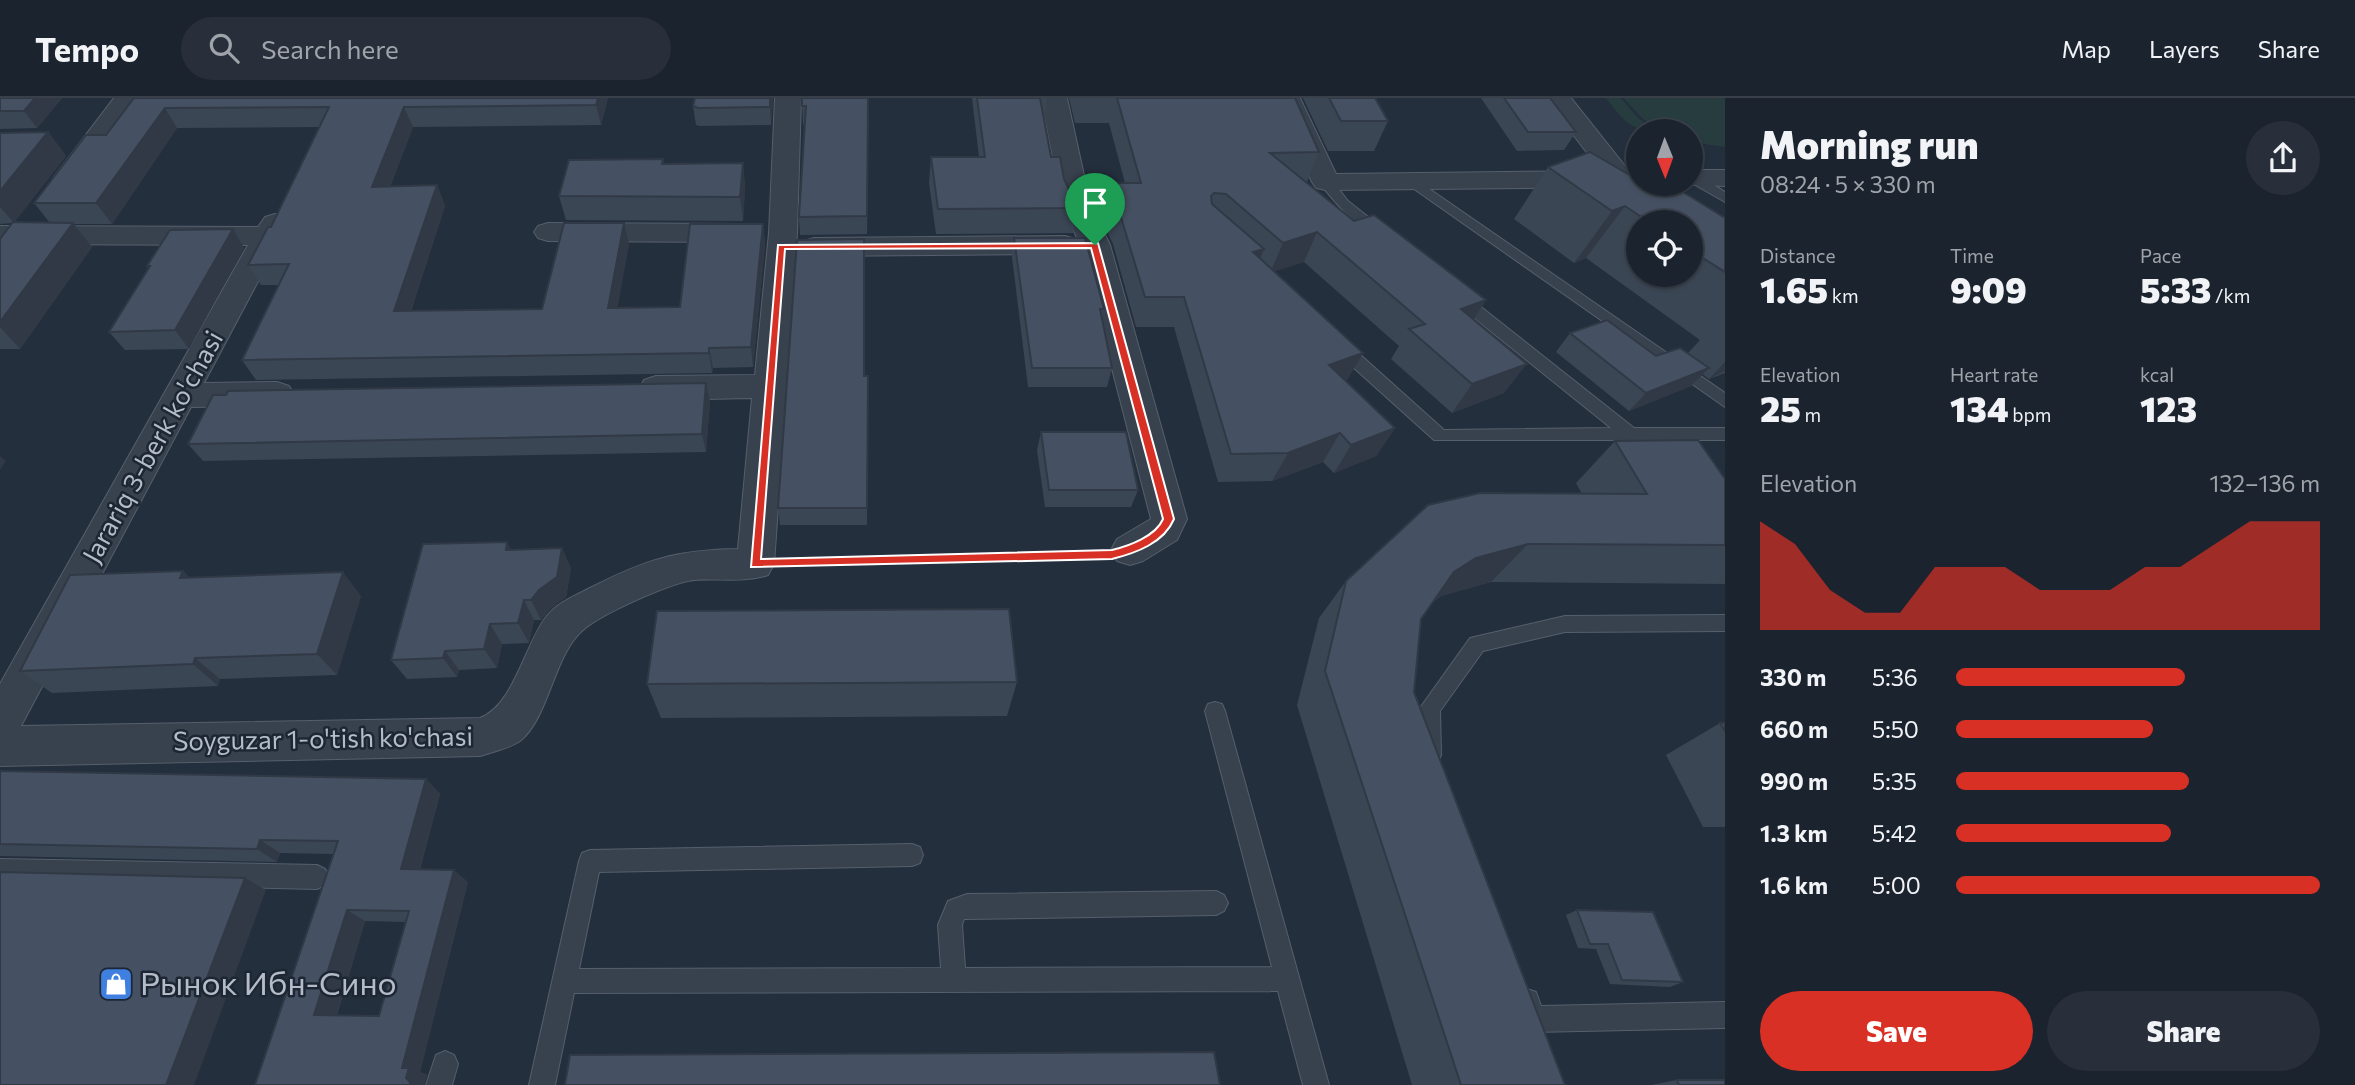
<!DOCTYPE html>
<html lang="en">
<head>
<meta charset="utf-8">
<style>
	:root { --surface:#1b232e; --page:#282f3a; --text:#f1f3f6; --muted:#a0a4aa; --line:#39404a; --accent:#d93025 }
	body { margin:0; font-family:Commissioner,sans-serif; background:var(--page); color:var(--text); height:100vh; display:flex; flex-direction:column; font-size:26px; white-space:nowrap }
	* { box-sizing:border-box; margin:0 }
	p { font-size:23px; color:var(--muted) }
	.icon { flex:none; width:38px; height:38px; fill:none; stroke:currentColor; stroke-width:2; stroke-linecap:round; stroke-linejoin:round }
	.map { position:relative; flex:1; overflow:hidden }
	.side { display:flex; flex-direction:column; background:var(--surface); width:630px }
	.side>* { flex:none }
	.needle { width:46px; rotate:179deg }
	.buttons { position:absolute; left:1626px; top:21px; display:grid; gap:14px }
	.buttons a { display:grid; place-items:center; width:77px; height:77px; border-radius:50%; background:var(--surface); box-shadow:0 2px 5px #0004,0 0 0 2px var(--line); font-size:35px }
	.pin { position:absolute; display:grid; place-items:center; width:60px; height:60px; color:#fff; margin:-72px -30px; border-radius:50% 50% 50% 0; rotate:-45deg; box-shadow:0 0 7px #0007 }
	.pin .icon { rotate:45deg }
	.round { display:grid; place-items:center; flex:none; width:74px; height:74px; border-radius:37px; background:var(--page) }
	.headline { display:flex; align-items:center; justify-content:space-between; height:119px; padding:0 35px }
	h1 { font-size:38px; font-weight:800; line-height:52px }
	.stats { display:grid; grid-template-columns:repeat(3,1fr); gap:10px; height:119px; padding:7px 35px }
	.stats div { display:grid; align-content:center }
	.stats b { font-size:35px; font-weight:800 }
	.stats small { font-size:19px; font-weight:400 }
	.stats p { font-size:19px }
	.chart { height:196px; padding:14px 35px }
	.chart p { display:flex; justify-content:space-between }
	.chart svg { width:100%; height:126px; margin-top:7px; fill:var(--accent); opacity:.7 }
	.cta { display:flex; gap:14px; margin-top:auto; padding:14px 35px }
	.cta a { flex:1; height:80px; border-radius:42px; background:var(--accent); color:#fff; font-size:28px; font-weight:800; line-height:80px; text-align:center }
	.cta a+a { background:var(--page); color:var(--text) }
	ul { padding:0 35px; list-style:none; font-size:23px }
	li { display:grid; grid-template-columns:112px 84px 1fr; align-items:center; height:52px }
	li i { height:18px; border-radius:9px; background:var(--accent) }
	header { display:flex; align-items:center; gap:42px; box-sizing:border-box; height:98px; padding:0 35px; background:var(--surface); border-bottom:2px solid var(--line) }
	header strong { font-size:33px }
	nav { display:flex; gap:38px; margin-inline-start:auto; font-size:24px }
	.search { width:490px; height:63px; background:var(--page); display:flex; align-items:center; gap:18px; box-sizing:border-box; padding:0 24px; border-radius:38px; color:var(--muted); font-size:26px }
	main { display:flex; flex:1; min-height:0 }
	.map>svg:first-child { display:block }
	.green { fill:#263c3f }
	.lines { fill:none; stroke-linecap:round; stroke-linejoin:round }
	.lane-casing { stroke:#565f6c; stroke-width:2 }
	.street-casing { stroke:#565f6c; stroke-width:2 }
	.path { stroke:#44595c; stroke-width:4.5; stroke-dasharray:5 5; stroke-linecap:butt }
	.lane { fill:#38414e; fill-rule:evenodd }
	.street { fill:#38414e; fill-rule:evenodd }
	.wall { fill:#3b4654; fill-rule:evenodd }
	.shaded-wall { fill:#303945 }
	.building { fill:#455162; stroke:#303945; stroke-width:2; fill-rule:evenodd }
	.route { fill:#d93025; stroke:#fff; stroke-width:2; fill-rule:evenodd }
	.labels { text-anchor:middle; stroke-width:5; stroke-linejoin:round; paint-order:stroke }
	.street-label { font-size:26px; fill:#b4bcc9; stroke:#1d2633 }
	.near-poi-label { font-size:32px; fill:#b4bcc9; stroke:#1d2633; text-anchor:start }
</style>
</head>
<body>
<header>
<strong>Tempo</strong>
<div class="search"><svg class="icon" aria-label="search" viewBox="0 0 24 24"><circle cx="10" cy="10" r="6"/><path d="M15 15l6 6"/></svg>Search here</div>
<nav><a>Map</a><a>Layers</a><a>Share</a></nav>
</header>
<main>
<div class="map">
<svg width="1725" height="987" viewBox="0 0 1725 987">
	<rect width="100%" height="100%" fill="#242f3e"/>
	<g class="green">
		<path d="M1606,0H1621L1637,19L1656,33C1629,33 1622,20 1606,0Z"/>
		<path d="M1624,0H1725V49L1691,44L1690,33C1652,33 1649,29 1624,0Z"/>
	</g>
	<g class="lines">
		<g class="lane-casing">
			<g id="lane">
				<polygon points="1690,77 1698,77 1725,94 1725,104 1690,84"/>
				<polygon points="1412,79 1725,295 1725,309 1407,86 1407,80"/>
				<path d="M1326,80L1331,81L1348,103L1387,134L1389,137L1387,140C1368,144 1330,99 1319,84Z"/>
				<polygon points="1457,193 1462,194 1634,330 1725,330 1725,342 1434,342 1334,252 1332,248 1334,244 1346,244 1444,332 1611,330 1452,202 1449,198"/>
				<polygon points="1725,517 1725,533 1565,534 1483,553 1440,613 1441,657 1438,664 1430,667 1422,664 1417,651 1420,610 1470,540 1565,518"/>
				<polygon points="1215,604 1222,606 1225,613 1329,987 1303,987 1278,893 574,895 555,987 529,987 579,763 582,755 590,752 912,746 920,749 923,757 920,765 912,768 599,774 579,871 941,870 938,827 948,803 967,796 1216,793 1224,797 1228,805 1224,813 1216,817 964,821 962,827 965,870 1272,869 1205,613 1208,606"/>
				<polygon points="0,761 317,767 325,771 329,779 325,787 317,791 0,783"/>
				<polygon points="1527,891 1536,894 1541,908 1725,904 1725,930 1533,934 1524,930 1515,903 1518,894"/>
				<polygon points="445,953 454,957 458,966 452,987 426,987 436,957"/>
			</g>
		</g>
		<g class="street-casing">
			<g id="street">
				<polygon points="114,0 140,0 77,86 67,88 57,86 53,80"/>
				<path d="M775,0H801L797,135L774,466L768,477C744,485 719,480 694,482C670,485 601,516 583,532C554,556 549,620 520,643C510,650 492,654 480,658L0,668V586L248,147L0,146V128L258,129L265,119L275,116L285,119L289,125L204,285L277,284L289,288L294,296L289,304L277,308L191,309L21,628L480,620C514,607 525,546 546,519C557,505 574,498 590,490C645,462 675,452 738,451L752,300L656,302L644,298L640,290L644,282L656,278L755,277L769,135Z"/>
				<polygon points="1041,0 1067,0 1090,105 1110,147 1187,421 1177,442 1143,463 1130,467 1117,463 1111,452 1117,441 1151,421 1080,147 1062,105"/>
				<polygon points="1274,0 1300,0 1336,76 1601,73 1545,0 1571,0 1629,73 1638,73 1638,86 1648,86 1638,89 1326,92 1316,90 1312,84"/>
				<polygon points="1690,72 1725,72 1725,88 1680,86 1690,86"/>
				<polygon points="548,125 742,126 752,129 756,135 752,141 742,144 548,143 538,140 534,134 538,128"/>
				<polygon points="1065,138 1075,141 1080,147 1075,153 1065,156 814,158 804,155 799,149 804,143 814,140"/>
			</g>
		</g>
		<polyline class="path" points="792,465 1095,457"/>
		<use href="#lane" class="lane"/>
		<use href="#street" class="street"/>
	</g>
	<g class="wall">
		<polygon points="0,0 62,0 37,30 0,31"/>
		<polygon points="134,0 608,0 601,27 413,29 390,89 437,87 445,108 411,213 542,211 629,146 617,209 680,209 763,126 765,147 753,269 713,270 712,275 256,282 242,262 278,187 261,187 248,167 271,129 319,29 177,30 112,126 74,126 92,149 20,251 0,251 0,141 12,125 0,126 0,35 48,34 66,58 14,124 50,125 34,105 106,37"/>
		<polygon points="773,0 771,27 700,28 696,27 693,8"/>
		<polygon points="802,0 869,0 867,136 800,137 799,119 805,27 803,27"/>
		<polygon points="972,0 1047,0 1044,21 1051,59 1064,81 1078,110 1073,135 936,136 929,85 931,59 979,59"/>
		<polygon points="1069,0 1295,0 1319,54 1307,84 1354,123 1486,202 1474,222 1504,295 1452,315 1391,261 1399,248 1304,164 1274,173 1346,284 1395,330 1376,358 1334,375 1323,364 1272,383 1218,384 1174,229 1136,229 1113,146 1098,115 1105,85 1125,85 1109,25 1075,25"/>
		<polygon points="1303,0 1375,0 1388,23 1374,53 1328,53"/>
		<polygon points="1481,0 1550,0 1576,34 1564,52 1517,53"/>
		<polygon points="663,61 664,66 743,65 745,90 743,123 566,122 559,98"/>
		<path d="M1548,69L1662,97L1725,120V275L1709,281L1702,276L1691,288L1629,313L1556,254L1570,235L1656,258L1688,255L1700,242L1586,160L1574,165L1514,121ZM1638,124H1690V177H1638Z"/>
		<polygon points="233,131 244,150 189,251 125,252 109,234 149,170 147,168"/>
		<polygon points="1014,140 1104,211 1102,220 1112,270 1107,289 1028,289 1012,159"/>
		<polygon points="864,278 868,278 867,427 780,427 778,410"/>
		<polygon points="706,285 710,303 706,354 203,363 188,346"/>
		<polygon points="1041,334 1138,392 1131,409 1045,409 1037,352"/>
		<polygon points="1615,343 1725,381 1725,486 1491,484 1441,498 1433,504 1421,521 1414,594 1565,987 1412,987 1297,607 1319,520 1346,483 1582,396 1576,385"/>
		<polygon points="562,450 571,471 566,499 549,512 541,522 534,522 529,545 502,546 497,570 459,572 457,579 407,581 391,562 511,452"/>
		<polygon points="183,473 189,479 361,498 337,577 220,581 218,588 52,595 20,573"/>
		<polygon points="1017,584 1007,618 661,620 647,586"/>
		<polygon points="1720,625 1725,625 1725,729 1703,729 1666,657"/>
		<path d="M0,673L426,681L440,696L420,771L468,784L420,974L427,977L424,986L255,987L333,756L280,755L277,764L0,758ZM365,823L406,824L379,918L337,917Z"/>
		<polygon points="1577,812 1683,884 1670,889 1610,886 1596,851 1578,850 1566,817"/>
		<polygon points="1677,982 1725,987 1651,987"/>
	</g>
	<g class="shaded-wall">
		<polygon points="35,0 62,0 37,30 24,13"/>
		<polygon points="598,0 608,0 601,27 596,7"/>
		<polygon points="770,0 773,0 771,27 770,9"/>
		<polygon points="404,9 413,29 382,110 372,89"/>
		<polygon points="165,10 177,30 112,126 96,105"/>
		<polygon points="48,34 66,58 14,125 0,109 0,93"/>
		<polygon points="743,65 745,90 743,123 740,99"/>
		<polygon points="437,87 445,108 404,233 394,213"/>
		<polygon points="1625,108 1586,160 1574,165 1612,113"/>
		<polygon points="73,125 92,149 20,251 0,229 0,224"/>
		<polygon points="624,125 629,146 614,230 608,210"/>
		<polygon points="763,126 765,147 753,269 751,249"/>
		<polygon points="233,131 244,150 189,251 175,232"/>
		<polygon points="1317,134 1304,164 1270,175 1283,145"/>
		<polygon points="1264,151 1252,181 1253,154"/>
		<polygon points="1486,202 1467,232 1461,211"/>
		<polygon points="709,250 713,270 712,275 709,255"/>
		<polygon points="1363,255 1346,284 1329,267"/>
		<polygon points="1725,264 1725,273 1709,281"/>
		<polygon points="1527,266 1504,295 1452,315 1472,286"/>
		<polygon points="1709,270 1691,288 1629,313 1646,295"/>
		<polygon points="706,285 710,303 706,354 702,336"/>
		<polygon points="1395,330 1376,358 1334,375 1351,347"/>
		<polygon points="1340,335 1323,364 1272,383 1288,355"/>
		<polygon points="0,358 6,363 0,372"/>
		<polygon points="507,444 518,464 506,452"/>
		<polygon points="1528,446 1491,484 1441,498 1420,511 1454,474 1476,460"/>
		<polygon points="562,450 571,471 566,499 549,512 541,522 531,502"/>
		<polygon points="183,473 207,497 180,480"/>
		<polygon points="343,474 361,498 337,577 317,556"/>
		<polygon points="524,502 534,522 529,545 518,525"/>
		<polygon points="490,526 502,546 497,570 484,551"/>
		<polygon points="445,553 459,572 457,579 443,560"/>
		<polygon points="195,560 220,581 218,588 193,566"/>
		<polygon points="426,681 440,696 416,783 401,771"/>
		<polygon points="260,742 280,755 277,764 257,751"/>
		<polygon points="454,772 468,784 420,974 427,977 424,986 425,987 410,987 402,970"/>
		<polygon points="245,780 266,792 194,987 166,987"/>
		<polygon points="347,812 365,823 334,925 314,917"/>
	</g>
	<g class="building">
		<polygon points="0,0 35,0 24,13 0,13"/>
		<polygon points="134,0 598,0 596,7 404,9 372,89 437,87 394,213 542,211 564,125 624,125 608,210 680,209 690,126 763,126 751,249 709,250 709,255 242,262 289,166 248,167 268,129 271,129 329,9 165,10 96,105 34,105 86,37 106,37"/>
		<polygon points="695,0 770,0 770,9 698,10 693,8"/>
		<polygon points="802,0 868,0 867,118 799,119 806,8 802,8"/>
		<polygon points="977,0 1040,0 1051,59 1060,59 1064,81 1078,110 938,111 931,59 985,59"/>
		<polygon points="1117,0 1295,0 1319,54 1270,55 1354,123 1374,117 1486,202 1461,211 1527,266 1472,286 1409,231 1425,226 1317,134 1283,145 1226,96 1214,95 1211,98 1212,106 1264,151 1253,154 1363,255 1329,267 1395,330 1351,347 1340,335 1288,355 1231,356 1184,199 1145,199 1120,116 1105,85 1141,85"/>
		<polygon points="1329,0 1375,0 1388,23 1341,23"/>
		<polygon points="1504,0 1550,0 1576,34 1528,34"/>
		<polygon points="48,34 0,93 0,35"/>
		<polygon points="1590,54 1638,82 1638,86 1644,86 1662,97 1678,91 1725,120 1725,174 1690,152 1690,124 1649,124 1625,108 1612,113 1548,69"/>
		<polygon points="663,61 662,66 743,65 740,99 559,98 569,62"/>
		<polygon points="13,124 73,125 0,224 0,141"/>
		<polygon points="233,131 175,232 109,234 150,168 147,168 170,132"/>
		<polygon points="1014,140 1085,140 1104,211 1100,211 1112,270 1032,270"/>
		<polygon points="864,141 864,278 868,278 867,410 778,410 797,142"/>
		<polygon points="1607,222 1656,258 1680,250 1709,270 1646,295 1570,235"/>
		<polygon points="706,285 702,336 188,346 213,297 226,297 228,293"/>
		<polygon points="1041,334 1126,334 1138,392 1049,392"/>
		<polygon points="1698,342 1725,381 1725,447 1528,446 1476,460 1454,474 1421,521 1414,594 1565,987 1461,987 1325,573 1346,483 1428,407 1480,395 1647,396 1615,343"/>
		<polygon points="507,444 506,452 562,450 557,479 539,492 531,502 524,502 518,525 490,526 484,551 445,553 443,560 391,562 423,446"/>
		<polygon points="183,473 180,480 343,474 317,556 195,560 193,566 20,573 70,477"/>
		<polygon points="1009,511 1017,584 647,586 657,513"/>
		<polygon points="1720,625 1725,625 1725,633"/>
		<path d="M0,673L426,681L401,771L454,772L402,970H409L406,980L410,984V987H255L338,743L260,742L257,751L0,746ZM347,812L409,813L379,918L314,917Z"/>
		<polygon points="0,774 245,780 166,987 0,987"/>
		<polygon points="1577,812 1653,814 1683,884 1622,882 1608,846 1590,846"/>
		<polygon points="1214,954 1220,987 565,987 570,957"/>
		<polygon points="1677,982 1725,982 1725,987 1679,987"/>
	</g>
	<path class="route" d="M1098,145L1174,421C1164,445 1136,455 1112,461L751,469L778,147ZM1091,150L1163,421C1156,438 1129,448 1112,452L761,461L785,151Z"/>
	<defs>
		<g id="shop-square" transform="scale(1.75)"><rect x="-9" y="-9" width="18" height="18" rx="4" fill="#3f7fe0" stroke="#1d2633"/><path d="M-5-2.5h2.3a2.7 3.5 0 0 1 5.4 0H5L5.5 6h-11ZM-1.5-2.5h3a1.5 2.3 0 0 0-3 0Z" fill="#fff"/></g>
	</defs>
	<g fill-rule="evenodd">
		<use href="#shop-square" x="116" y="886"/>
	</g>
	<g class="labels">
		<g class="street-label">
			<text transform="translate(153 349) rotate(-61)" y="9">Jarariq 3-berk ko'chasi</text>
			<text transform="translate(323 641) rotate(-1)" y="9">Soyguzar 1-o'tish ko'chasi</text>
		</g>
		<g class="near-poi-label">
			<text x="140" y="897">Рынок Ибн-Сино</text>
		</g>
	</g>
</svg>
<div class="buttons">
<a><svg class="needle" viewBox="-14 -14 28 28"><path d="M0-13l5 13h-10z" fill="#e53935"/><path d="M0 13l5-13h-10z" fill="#a0a4aa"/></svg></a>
<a><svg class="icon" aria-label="locate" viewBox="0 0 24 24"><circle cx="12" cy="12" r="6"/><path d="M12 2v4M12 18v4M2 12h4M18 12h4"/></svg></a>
</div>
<div class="pin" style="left:1095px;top:147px;background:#1e9e55"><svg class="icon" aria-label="arrive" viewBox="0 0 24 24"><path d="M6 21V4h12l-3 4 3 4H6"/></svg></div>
</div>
<section class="side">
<div class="headline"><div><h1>Morning run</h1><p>08:24 · 5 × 330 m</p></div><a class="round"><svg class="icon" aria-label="share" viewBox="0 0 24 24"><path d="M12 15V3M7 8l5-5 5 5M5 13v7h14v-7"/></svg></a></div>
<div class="stats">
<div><p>Distance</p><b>1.65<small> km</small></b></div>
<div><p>Time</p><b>9:09</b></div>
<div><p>Pace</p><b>5:33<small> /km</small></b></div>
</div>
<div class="stats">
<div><p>Elevation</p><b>25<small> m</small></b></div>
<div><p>Heart rate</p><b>134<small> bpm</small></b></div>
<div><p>kcal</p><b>123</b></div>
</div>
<div class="chart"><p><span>Elevation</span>132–136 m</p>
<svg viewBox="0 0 160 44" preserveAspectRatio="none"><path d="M0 44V6L10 14L20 30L30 38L40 38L50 22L60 22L70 22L80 30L90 30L100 30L110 22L120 22L130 14L140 6L150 6L160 6V44z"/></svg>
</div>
<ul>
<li><b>330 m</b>5:36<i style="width:63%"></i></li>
<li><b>660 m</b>5:50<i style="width:54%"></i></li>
<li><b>990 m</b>5:35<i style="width:64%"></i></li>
<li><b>1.3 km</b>5:42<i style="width:59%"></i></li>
<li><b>1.6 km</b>5:00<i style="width:100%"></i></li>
</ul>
<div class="cta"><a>Save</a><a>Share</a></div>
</section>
</main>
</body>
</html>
